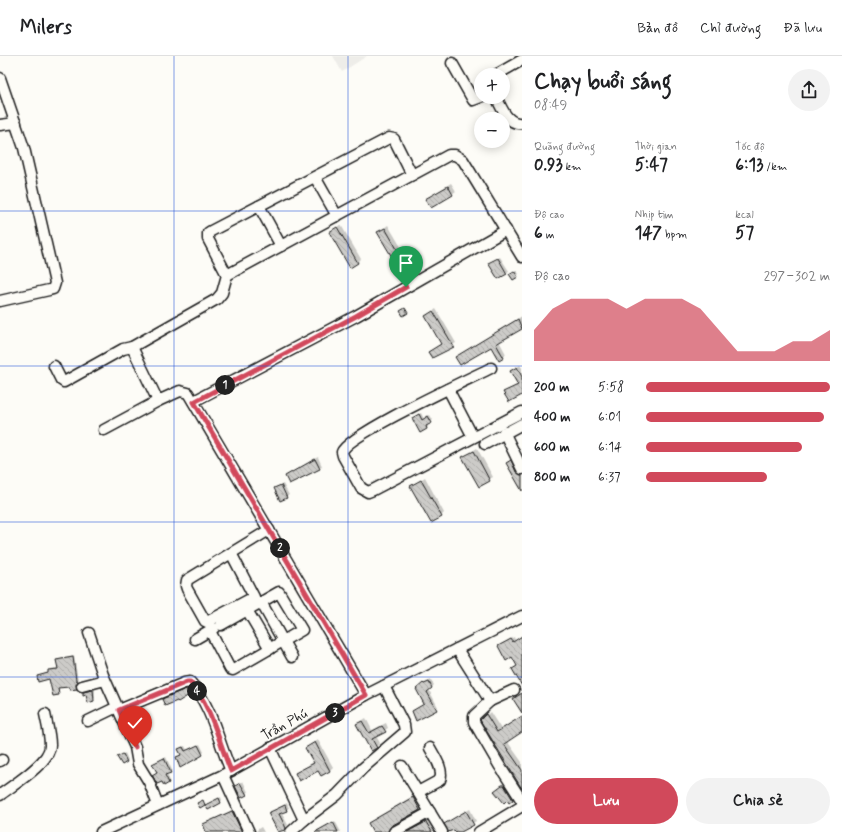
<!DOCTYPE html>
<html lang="vi">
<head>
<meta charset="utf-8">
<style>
	:root { --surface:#fff; --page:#f2f2f2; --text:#202124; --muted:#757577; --line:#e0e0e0; --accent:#d1495b }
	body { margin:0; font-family:Mynerve,sans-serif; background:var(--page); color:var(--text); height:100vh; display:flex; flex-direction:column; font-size:15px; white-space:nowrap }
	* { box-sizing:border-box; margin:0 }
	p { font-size:13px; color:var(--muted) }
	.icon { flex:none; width:22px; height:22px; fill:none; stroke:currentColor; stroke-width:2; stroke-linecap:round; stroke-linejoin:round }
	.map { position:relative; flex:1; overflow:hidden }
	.drawer { display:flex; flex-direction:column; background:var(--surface); width:320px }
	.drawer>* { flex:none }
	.controls { position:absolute; left:474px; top:12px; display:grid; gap:8px }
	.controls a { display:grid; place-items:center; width:36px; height:36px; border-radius:50%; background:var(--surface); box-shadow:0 2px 10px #0003; font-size:20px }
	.pin { position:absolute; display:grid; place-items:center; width:34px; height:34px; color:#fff; margin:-41px -17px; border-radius:50% 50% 50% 0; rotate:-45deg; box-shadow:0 0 4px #0007 }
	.pin .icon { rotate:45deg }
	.km { position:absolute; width:20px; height:20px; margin:-10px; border-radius:50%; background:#222; color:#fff; font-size:11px; line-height:20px; text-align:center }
	.round { display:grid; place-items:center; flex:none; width:42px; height:42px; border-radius:21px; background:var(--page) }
	.summary { display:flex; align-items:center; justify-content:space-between; height:68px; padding:0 12px }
	h1 { font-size:22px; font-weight:800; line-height:30px }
	.metrics { display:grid; grid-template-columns:repeat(3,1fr); gap:6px; height:68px; padding:4px 12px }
	.metrics div { display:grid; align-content:center }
	.metrics b { font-size:17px; font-weight:800 }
	.metrics small { font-size:11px; font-weight:400 }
	.metrics p { font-size:11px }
	.chart { height:112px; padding:8px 12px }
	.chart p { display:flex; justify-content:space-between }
	.chart svg { width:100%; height:72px; margin-top:4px; fill:var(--accent); opacity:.7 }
	.cta { display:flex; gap:8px; margin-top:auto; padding:8px 12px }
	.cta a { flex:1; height:46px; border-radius:24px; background:var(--accent); color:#fff; font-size:16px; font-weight:800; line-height:46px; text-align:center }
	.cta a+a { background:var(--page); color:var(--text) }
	ul { padding:0 12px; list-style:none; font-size:13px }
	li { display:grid; grid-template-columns:64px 48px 1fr; align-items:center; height:30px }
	li i { height:10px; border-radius:5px; background:var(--accent) }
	header { display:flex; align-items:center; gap:24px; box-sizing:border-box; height:56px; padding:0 20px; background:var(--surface); border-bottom:1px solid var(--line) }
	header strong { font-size:19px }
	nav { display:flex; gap:22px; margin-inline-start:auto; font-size:14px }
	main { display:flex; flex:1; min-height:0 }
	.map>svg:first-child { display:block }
	.built { fill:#eeede9 }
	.shadow { fill:#0003 }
	.building { fill:url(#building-back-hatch); stroke:#1c1c1c }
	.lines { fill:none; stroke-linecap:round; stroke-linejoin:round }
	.minor-casing { stroke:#1c1c1c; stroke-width:13 }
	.minor { stroke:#fdfcf7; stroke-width:10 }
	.route-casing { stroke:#fff; stroke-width:8 }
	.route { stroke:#d1495b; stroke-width:5 }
	.grid { fill:none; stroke:#1d4ed8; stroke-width:1; stroke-opacity:0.55 }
	.labels { text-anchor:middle; stroke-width:3.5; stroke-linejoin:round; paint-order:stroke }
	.street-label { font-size:14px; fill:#1c1c1c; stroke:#fdfcf7 }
</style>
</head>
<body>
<header>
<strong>Milers</strong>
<nav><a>Bản đồ</a><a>Chỉ đường</a><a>Đã lưu</a></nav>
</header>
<main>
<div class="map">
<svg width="522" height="776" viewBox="0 0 522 776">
	<defs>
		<pattern id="building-back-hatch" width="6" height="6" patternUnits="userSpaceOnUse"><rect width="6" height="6" fill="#cccbc8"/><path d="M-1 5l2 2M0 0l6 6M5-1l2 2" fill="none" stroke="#afaeab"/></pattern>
	</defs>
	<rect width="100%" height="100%" fill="#fdfcf7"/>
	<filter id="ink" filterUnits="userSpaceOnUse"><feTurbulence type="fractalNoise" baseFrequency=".025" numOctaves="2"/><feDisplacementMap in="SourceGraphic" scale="8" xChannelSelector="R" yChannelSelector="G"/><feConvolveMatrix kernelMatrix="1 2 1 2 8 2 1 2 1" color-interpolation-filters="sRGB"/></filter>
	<g filter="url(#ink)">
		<polygon class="built" points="333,0 367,0 342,16"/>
		<g class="shadow">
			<polygon points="451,127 456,135 452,138 426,143"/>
			<polygon points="341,169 361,203 358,206 330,176"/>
			<polygon points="388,169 408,203 398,210 379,176"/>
			<polygon points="500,201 509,215 498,222 492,206"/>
			<polygon points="516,214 519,218 517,220 512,216"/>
			<polygon points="436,253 456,287 432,301 429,296 442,287 426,260"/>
			<polygon points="522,260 522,271 499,285 506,298 503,301 491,289 456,301"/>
			<polygon points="520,309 522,312 522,338 505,336 518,328 512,315"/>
			<polygon points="421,357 424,363 430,359 433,364 427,368 428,371 427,372 415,360"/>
			<polygon points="477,392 493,421 479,430 464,401"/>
			<polygon points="318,401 322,410 319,412 289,426 286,420 288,418"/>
			<polygon points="514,402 522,415 522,433 507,407"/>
			<polygon points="425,421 444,457 441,460 412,430"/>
			<polygon points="283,428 289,439 281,444 275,432"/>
			<polygon points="522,580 522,628 518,610 513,600 501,588 514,581 515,584"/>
			<polygon points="74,600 78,624 76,633 70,630 59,631 58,638 50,622 38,621 49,617 50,613 59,612 57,604 59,603"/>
			<polygon points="431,624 434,629 429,634 438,651 417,663 413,655 424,648 419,630"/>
			<polygon points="95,633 95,642 93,644 84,637"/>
			<polygon points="188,633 190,637 178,645 165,642"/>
			<polygon points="490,656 501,673 522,660 522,675 507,685 522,706 522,731 482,664"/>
			<polygon points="366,662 372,674 386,667 388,672 376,680 380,687 376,691 357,668"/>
			<polygon points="318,684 333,711 330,714 296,717 314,706 307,692"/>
			<polygon points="200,688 204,696 202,698 177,701 182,698 179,693 181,691 185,690 187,694"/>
			<polygon points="125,697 128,704 127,705 120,700"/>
			<polygon points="166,701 172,714 167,718 170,725 168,726 153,719 158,716 154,708"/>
			<polygon points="243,725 248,736 246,738 236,730"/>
			<polygon points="508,726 516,739 509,746 495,735"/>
			<polygon points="418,737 424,748 420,753 393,768 392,770 394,776 374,776 369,767 374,763"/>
			<polygon points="221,741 222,744 220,746 207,749"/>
			<polygon points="287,747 289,752 281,756 288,769 279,776 269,757"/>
			<polygon points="234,753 245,776 206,776 207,775 205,768 207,766"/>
			<polygon points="470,753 476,765 459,776 457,776 455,773 449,776 446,768"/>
			<polygon points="431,762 437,771 432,776 405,776"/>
			<polygon points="335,765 341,776 315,776"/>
			<polygon points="261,771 264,776 256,776 258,773"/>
		</g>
		<g class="building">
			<polygon points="448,130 453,139 431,152 425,143"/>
			<polygon points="337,171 358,207 350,212 329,176"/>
			<polygon points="385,172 405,207 398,211 377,176"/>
			<polygon points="498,202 507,218 498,223 488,207"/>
			<polygon points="514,215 518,221 513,224 509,218"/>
			<polygon points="405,252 408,257 403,260 400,255"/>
			<polygon points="433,255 454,291 432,302 428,296 441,288 425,260"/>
			<polygon points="518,263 522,273 496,288 504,302 499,305 491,291 460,309 455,301"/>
			<polygon points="517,311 522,321 522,339 509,346 503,336 518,329 510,315"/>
			<polygon points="419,358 422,364 428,360 432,367 426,370 427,373 420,377 412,362"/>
			<polygon points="474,395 490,425 479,431 462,401"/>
			<polygon points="315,403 320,413 289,428 285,420"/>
			<polygon points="511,404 516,416 522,419 522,435 506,407"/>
			<polygon points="421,424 442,461 431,467 410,430"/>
			<polygon points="281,429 287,442 280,445 274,432"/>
			<polygon points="522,580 522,630 512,613 517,610 512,601 506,605 498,590 511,583 513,586"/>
			<polygon points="73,601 76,624 78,625 76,629 77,633 70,634 69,631 58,632 59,639 53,640 49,623 38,626 37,620 48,617 48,614 58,613 56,604"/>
			<polygon points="429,626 432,632 427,636 437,654 416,665 412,655 424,648 416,633 423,627 424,628"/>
			<polygon points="186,633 189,639 178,646 177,645 165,650 162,643"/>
			<polygon points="93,634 94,645 88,647 86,639 83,640 83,636"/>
			<polygon points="522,637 522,657 513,643"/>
			<polygon points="486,658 497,676 522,660 522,676 504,688 522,714 522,733 480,664"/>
			<polygon points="362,665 369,677 382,670 386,676 372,683 377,692 371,695 356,668"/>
			<polygon points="315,686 330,715 321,720 318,715 299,725 295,717 314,707 305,692"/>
			<polygon points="198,689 203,699 180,712 176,701 181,699 178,693 183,691 185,695"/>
			<polygon points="123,698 127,706 122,709 117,701"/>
			<polygon points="164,702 171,717 165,719 169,727 164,730 162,726 157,728 152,719 157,716 152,708"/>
			<polygon points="240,727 247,739 241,742 235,730"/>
			<polygon points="502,729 504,729 513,744 509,747 507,744 504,747 494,735"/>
			<polygon points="413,741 420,754 391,770 388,776 373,776 368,767"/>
			<polygon points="219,742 221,747 208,754 205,749"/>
			<polygon points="203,744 205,749 200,752 197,747"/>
			<polygon points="285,749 287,755 279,758 286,772 285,774 278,776 268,757"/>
			<polygon points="232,755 242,776 206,776 203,768"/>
			<polygon points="466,755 474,769 461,776 456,776 454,774 448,776 444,768"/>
			<polygon points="333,766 338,776 315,776"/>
			<polygon points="426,766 432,776 407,776"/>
		</g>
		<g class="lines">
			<g class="minor-casing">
				<g id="minor">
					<polyline points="452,7 473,44 481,41"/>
					<polyline points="496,19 522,4"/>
					<polyline points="0,22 24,92 55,227 53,233 49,234 0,245"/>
					<path d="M496,41C502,52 507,69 522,67"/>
					<polyline points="0,69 16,67"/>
					<polyline points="315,121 337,160"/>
					<polyline points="259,150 281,190"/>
					<polyline points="227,219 449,99 455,99 463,104 522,201"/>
					<polyline points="54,310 61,324 64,326 123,293 132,291"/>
					<path d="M491,312C469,323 347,379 342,396L343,400L361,432L368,436L373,434L522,356"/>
					<polyline points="448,333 473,381"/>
					<polyline points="194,345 356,260 506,174"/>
					<polyline points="104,374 158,345"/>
					<polyline points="504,376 522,413"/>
					<polyline points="485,388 522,368"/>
					<polyline points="231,497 254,541 207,566 205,565 187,533 186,530 187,524 269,474"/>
					<polyline points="261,546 292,601"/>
					<polyline points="247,554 270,593"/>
					<polyline points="210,575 230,613 233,614 302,574 279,536 221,569"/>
					<polyline points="89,577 103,619 135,691 138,708 149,726 158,749"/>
					<polyline points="195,583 214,572"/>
					<polyline points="457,593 490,645 474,660 474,666 499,709 522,745"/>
					<polyline points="82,630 105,624"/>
					<polyline points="366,639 188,337 180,335 158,345 132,291 217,243 222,237 227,219 208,183 208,177 211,175 389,82 394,83 412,119"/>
					<polyline points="490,645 514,634"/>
					<path d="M119,654L184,627L190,626C212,650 218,685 231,715"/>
					<polyline points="88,665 117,651"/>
					<polyline points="270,692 304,764 291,776"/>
					<polyline points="0,705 2,704"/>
					<polyline points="402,710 442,776"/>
					<polyline points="223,719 249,776"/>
					<path d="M418,736L440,724C444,714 435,701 430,692"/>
					<path d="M0,739C13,729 51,706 50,689C50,679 47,668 45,658"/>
					<polyline points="304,764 337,739 363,712 405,676 404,669 384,630"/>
					<polyline points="101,776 223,719 366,639 522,560"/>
					<polyline points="394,776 430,756"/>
					<polyline points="479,776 522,750"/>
				</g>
			</g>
			<use href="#minor" class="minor"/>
		</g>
	</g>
	<g class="lines" filter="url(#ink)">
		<g class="route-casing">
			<path id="route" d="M135,691L119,654L187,626H190C212,650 218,685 231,715L366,639L194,346L356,260L406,231"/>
		</g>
		<use href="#route" class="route"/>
	</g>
	<path class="grid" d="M174,0V776M348,0V776M0,155H522M0,310H522M0,466H522M0,621H522"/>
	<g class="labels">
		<g class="street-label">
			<text transform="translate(284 668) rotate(-29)" y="5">Trần Phú</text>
		</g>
	</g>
</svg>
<div class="controls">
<a>+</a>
<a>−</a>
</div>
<div class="pin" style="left:406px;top:231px;background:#1e9e55"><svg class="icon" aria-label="arrive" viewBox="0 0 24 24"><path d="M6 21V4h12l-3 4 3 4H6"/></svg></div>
<div class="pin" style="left:135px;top:691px;background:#d93025"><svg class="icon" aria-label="check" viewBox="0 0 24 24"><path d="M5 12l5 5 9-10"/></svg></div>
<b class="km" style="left:225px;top:329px">1</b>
<b class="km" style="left:280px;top:492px">2</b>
<b class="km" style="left:335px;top:657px">3</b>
<b class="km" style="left:197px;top:635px">4</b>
</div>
<section class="drawer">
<div class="summary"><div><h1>Chạy buổi sáng</h1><p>08:49</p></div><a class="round"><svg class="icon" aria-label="share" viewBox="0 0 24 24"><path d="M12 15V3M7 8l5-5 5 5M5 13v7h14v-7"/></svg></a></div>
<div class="metrics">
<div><p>Quãng đường</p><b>0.93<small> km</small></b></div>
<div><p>Thời gian</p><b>5:47</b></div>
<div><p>Tốc độ</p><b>6:13<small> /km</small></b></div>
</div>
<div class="metrics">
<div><p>Độ cao</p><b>6<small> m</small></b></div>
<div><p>Nhịp tim</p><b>147<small> bpm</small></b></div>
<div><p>kcal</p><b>57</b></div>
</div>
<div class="chart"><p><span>Độ cao</span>297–302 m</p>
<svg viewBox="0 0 160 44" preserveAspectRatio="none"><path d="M0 44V25L10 12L20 6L30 6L40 6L50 12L60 6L70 6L80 6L90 12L100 25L110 38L120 38L130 38L140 32L150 32L160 25V44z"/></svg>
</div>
<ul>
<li><b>200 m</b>5:58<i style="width:100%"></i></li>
<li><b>400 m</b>6:01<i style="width:97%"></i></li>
<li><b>600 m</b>6:14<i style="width:85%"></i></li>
<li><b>800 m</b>6:37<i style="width:66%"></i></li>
</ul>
<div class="cta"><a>Lưu</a><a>Chia sẻ</a></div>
</section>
</main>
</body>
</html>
